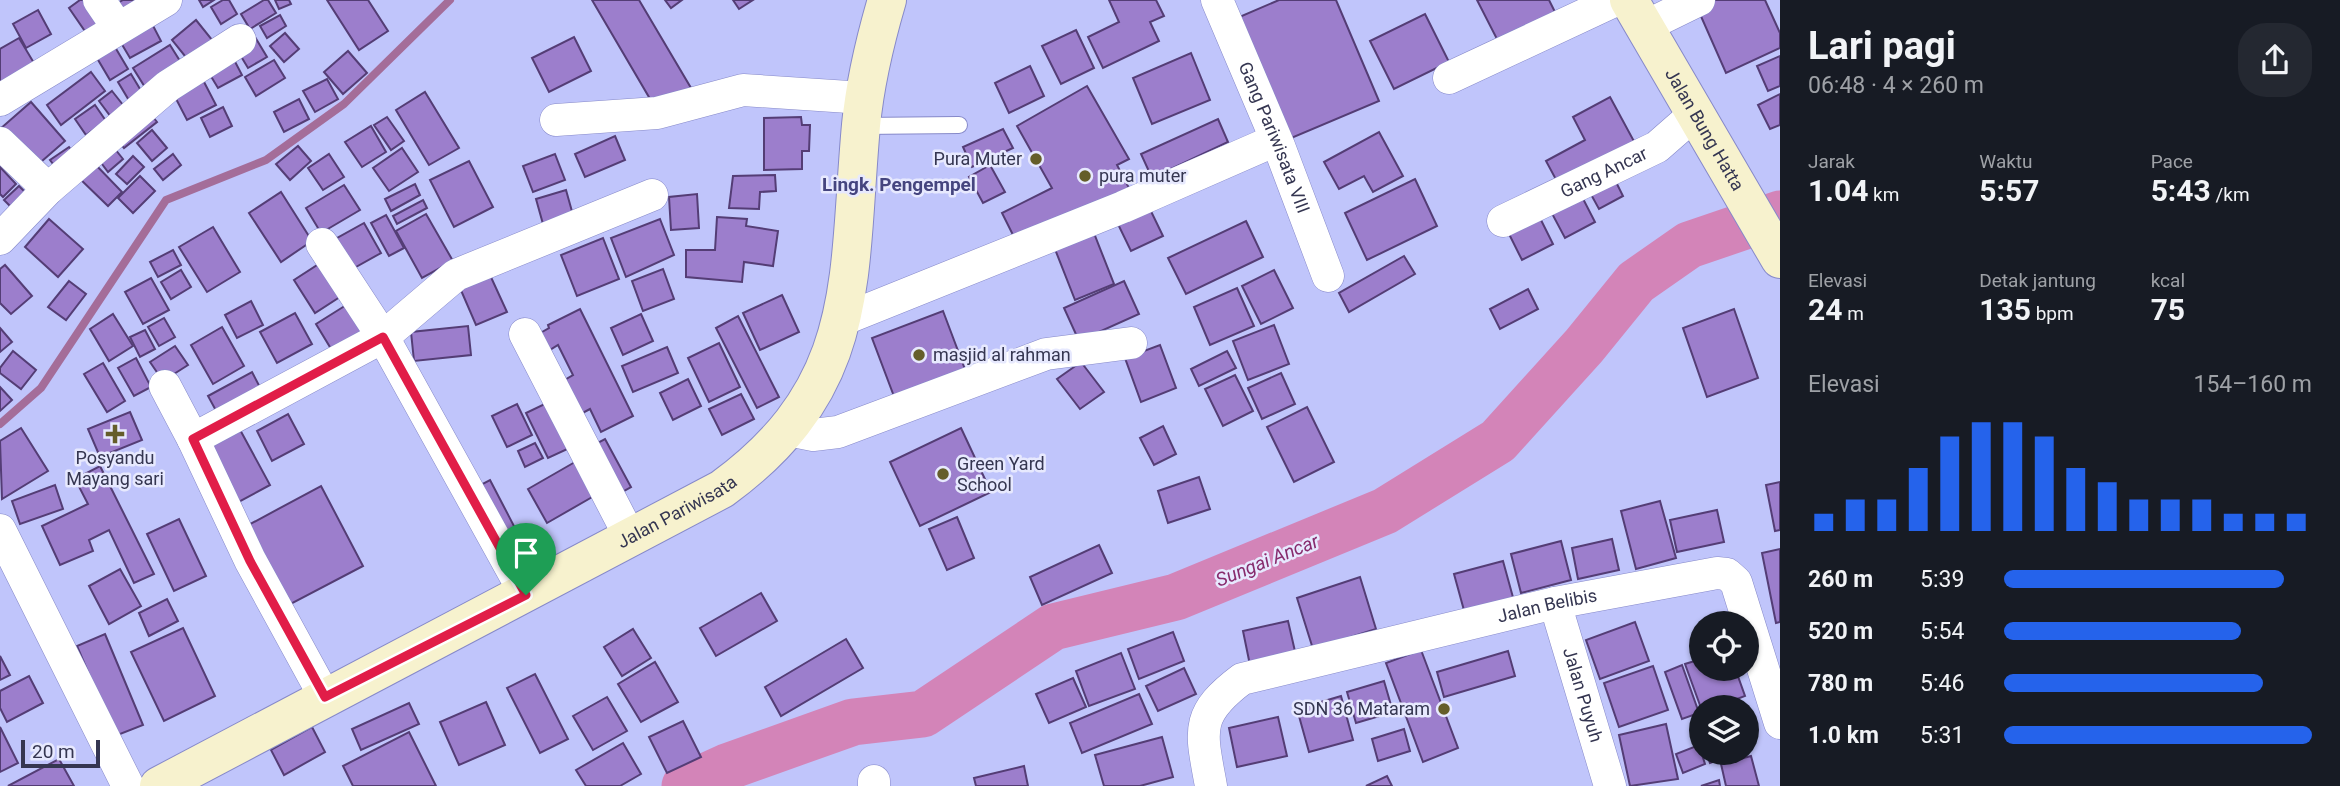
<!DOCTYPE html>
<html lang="id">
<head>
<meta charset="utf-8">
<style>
	:root { --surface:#171b24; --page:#242831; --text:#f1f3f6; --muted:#9ea1a6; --accent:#2563eb }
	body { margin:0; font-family:Roboto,sans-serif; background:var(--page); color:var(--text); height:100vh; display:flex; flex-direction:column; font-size:26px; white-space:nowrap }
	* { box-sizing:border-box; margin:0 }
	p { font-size:23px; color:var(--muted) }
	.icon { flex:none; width:38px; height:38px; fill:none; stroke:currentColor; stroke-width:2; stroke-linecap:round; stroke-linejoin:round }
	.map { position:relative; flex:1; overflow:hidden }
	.side { display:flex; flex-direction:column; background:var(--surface); width:560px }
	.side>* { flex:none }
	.buttons { position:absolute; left:1689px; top:611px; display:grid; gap:14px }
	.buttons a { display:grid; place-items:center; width:70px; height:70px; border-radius:50%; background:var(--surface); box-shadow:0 2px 5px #0004; font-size:35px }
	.scale { position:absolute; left:21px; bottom:18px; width:79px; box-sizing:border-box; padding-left:7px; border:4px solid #353651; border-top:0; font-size:19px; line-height:24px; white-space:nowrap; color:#353651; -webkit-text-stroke:5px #e7e9fe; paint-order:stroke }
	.pin { position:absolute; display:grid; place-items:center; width:60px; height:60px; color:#fff; margin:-72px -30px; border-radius:50% 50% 50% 0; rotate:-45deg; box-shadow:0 0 7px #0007 }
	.pin .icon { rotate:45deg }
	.round { display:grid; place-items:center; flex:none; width:74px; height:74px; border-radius:28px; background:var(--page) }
	.headline { display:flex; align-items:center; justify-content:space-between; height:119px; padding:0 28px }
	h1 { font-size:38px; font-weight:700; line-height:52px }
	.metrics { display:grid; grid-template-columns:repeat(3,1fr); gap:10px; height:119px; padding:7px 28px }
	.metrics div { display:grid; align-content:center }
	.metrics b { font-size:30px; font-weight:700 }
	.metrics small { font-size:19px; font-weight:400 }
	.metrics p { font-size:19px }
	.chart { height:196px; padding:14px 28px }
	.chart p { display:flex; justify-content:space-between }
	.chart svg { width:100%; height:126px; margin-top:7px; stroke:var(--accent); stroke-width:6 }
	ul { padding:0 28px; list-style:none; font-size:23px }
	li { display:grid; grid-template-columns:112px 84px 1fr; align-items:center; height:52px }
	li i { height:18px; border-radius:9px; background:var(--accent) }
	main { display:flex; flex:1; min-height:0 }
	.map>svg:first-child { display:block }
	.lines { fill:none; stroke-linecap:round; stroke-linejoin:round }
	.stream { stroke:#a46d99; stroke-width:8 }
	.river { stroke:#d384b8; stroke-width:47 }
	.building { fill:#9c7ecc; stroke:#543d75; stroke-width:2 }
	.lane-casing { stroke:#8689c9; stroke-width:18 }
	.street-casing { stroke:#8689c9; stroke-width:33 }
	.secondary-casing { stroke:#8689c9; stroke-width:40 }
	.lane { stroke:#fff; stroke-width:16 }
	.street { stroke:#fff; stroke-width:32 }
	.secondary { stroke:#f7f2ce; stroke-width:38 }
	.route-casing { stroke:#fff; stroke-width:14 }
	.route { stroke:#e11d48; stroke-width:9 }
	.poi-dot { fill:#655e2a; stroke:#e7e9fe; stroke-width:2.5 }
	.labels { text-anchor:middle; stroke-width:5; stroke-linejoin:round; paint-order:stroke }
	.street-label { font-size:18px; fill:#353651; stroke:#e7e9fe }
	.poi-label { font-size:18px; fill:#353651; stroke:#e7e9fe; text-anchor:start }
	.neighbourhood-label { font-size:19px; font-weight:bold; fill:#45457f; stroke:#e7e9fe }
	.water-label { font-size:19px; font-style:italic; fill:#872b6d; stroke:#e7e9fe }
</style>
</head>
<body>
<main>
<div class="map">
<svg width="1780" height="786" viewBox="0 0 1780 786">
	<rect width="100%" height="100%" fill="#c0c5fb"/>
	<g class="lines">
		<polyline class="stream" points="0,424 41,388 166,200 266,160 344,104 450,0"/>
		<polyline class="river" points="685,786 727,767 853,722 923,714 1053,627 1176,597 1385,511 1498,441 1584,346 1636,282 1689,245 1780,214"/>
	</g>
	<g class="building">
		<polygon points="80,0 89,0 106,25 89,37 69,8"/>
		<polygon points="123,0 152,0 124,19 116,4"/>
		<polygon points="199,0 214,0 203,7"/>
		<polygon points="223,0 229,0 237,14 221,24 211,7"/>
		<polygon points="264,0 268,0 276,13 250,29 241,14"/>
		<polygon points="275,0 289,0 291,4 279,9"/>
		<polygon points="327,0 368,0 388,31 359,50"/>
		<polygon points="592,0 639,0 691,88 656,109"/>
		<polygon points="665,0 682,0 671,8"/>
		<polygon points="733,0 753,0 739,9"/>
		<polygon points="1109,0 1156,0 1164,16 1150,22 1159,41 1103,68 1088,37 1119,22"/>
		<polygon points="1279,0 1336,0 1379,101 1289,139 1237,18"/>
		<polygon points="1477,0 1549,0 1557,16 1500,45"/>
		<polygon points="1708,0 1765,0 1780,33 1780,48 1726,73 1696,5"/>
		<polygon points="38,10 51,34 26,48 13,24"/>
		<polygon points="1425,14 1449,62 1394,89 1370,41"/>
		<polygon points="280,15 286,26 267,38 260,26"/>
		<polygon points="149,18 161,41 130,58 117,36"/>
		<polygon points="196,20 217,46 193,66 172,40"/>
		<polygon points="1076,30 1094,68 1061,84 1042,46"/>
		<polygon points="285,33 299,49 284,62 270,46"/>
		<polygon points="255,37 267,57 248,68 236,48"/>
		<polygon points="574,37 591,71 549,92 532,58"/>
		<polygon points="19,38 37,68 0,87 0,49"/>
		<polygon points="112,42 128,69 110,80 94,53"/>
		<polygon points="170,45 185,69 148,92 133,68"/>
		<polygon points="348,51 367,73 343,94 324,72"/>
		<polygon points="1191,53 1210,100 1152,124 1133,78"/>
		<polygon points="231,54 242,75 218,88 206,68"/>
		<polygon points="1780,56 1780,86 1768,91 1757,66"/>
		<polygon points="274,60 285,78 256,96 245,77"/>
		<polygon points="1030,66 1044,96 1009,113 995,83"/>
		<polygon points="91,72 105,91 61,125 47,105"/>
		<polygon points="131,74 143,94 130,102 118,82"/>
		<polygon points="327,79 338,99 315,112 303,91"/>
		<polygon points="203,80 216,105 187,120 174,95"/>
		<polygon points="1087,86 1129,159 1117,165 1130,190 1019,247 1002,213 1052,188 1017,126"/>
		<polygon points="112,91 131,115 117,125 99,101"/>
		<polygon points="425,92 459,148 429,165 396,110"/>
		<polygon points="1780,94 1780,125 1770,129 1758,105"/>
		<polygon points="1610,97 1636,145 1560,187 1546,161 1585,140 1573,117"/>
		<polygon points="299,99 309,119 284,132 274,112"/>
		<polygon points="31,102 65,141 34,168 0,129"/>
		<polygon points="95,105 106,121 86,135 75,119"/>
		<polygon points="223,107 232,126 210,137 201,118"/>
		<polygon points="149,112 157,122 124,148 116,138"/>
		<polygon points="387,117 404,141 391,150 374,125"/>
		<polygon points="801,117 802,125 810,125 809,151 802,151 802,169 764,170 764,118"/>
		<polygon points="1218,119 1228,142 1152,178 1141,154"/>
		<polygon points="371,126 386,152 362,167 345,142"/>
		<polygon points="1003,129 1013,148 972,167 963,147"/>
		<polygon points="152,130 167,148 152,161 137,143"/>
		<polygon points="1379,132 1403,176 1373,192 1364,176 1339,189 1324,162"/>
		<polygon points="615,136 625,160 585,177 575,154"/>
		<polygon points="111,144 123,159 108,172 96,156"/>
		<polygon points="298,146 311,161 290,180 276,164"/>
		<polygon points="69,147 78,159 60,173 50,160"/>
		<polygon points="402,148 418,172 389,191 373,168"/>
		<polygon points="173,154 181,165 163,180 154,169"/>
		<polygon points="329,154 344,177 323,190 308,168"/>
		<polygon points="555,154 565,180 533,192 523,166"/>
		<polygon points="133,156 144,167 127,184 116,174"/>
		<polygon points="469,161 493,207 454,227 430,180"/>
		<polygon points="93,162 122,192 108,206 78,177"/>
		<polygon points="990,165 1005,192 983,203 969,177"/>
		<polygon points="0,167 16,184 3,197 0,194"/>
		<polygon points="775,175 776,191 760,192 759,209 729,208 733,176"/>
		<polygon points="140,176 155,191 133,213 118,198"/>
		<polygon points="1613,176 1623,196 1599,209 1588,189"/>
		<polygon points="1415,179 1437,226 1367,260 1345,213"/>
		<polygon points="415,184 420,195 391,211 385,199"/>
		<polygon points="344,185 360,210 321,233 306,208"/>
		<polygon points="19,186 32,199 17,213 4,200"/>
		<polygon points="1578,189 1595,222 1565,238 1548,206"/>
		<polygon points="566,190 573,215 543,224 536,199"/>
		<polygon points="281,192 312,241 281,262 249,213"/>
		<polygon points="697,194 699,228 671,230 669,197"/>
		<polygon points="423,200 427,208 397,224 393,216"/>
		<polygon points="1147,203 1163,236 1131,251 1115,218"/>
		<polygon points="1537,212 1553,244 1522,260 1506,228"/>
		<polygon points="426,214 453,261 422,278 396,231"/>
		<polygon points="386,215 404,248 389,256 371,223"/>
		<polygon points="717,217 747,219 746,226 778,231 773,266 744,262 742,282 686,277 686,250 715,250"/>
		<polygon points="49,219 83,249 58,277 25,247"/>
		<polygon points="660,219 674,255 626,277 611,238"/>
		<polygon points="1246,221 1263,257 1186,294 1168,258"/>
		<polygon points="364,223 381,253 347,272 330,242"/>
		<polygon points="1090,223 1114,284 1075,300 1051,239"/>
		<polygon points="213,227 240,272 207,292 179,247"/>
		<polygon points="603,238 619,279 577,296 561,255"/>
		<polygon points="173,250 181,265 158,277 150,262"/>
		<polygon points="1404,256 1415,274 1349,312 1339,293"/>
		<polygon points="325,260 346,293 315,313 294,280"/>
		<polygon points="5,265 32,296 11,314 0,303 0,269"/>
		<polygon points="663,269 674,299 643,311 632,281"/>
		<polygon points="181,270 191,287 171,299 161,282"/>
		<polygon points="1274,270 1293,308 1261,324 1242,286"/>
		<polygon points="490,275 507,312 476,325 460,288"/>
		<polygon points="151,278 169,310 143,324 125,292"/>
		<polygon points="69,281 86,294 66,320 48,307"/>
		<polygon points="1124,281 1139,314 1079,341 1064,308"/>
		<polygon points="1237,288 1254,326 1210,345 1194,307"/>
		<polygon points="1528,289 1538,309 1500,329 1490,309"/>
		<polygon points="782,295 799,332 760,350 743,313"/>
		<polygon points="251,301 263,325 237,338 225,315"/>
		<polygon points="351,302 369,330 333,352 316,324"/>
		<polygon points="580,309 633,416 601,432 590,409 579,415 561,382 573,375 558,345 545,353 535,336 549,328 548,325"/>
		<polygon points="1734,309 1758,378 1707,397 1683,328"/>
		<polygon points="943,311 966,372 895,399 872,338"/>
		<polygon points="295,313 312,344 277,363 260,332"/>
		<polygon points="113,314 133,346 109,361 90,329"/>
		<polygon points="641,314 653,341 623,355 611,328"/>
		<polygon points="738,316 779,397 757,408 716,328"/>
		<polygon points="164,318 175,337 159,346 148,327"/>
		<polygon points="1274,325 1289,364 1248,380 1233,341"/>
		<polygon points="468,326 471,355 414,361 411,332"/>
		<polygon points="222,327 244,366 213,384 191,345"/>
		<polygon points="0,328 12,342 0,352"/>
		<polygon points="145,330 155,349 140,357 130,337"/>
		<polygon points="719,343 740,387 709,402 688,358"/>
		<polygon points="1160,345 1176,388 1141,402 1125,358"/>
		<polygon points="175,346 188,365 163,381 150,362"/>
		<polygon points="667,347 678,373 633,392 622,366"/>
		<polygon points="13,351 36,370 21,389 0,373 0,368"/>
		<polygon points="1227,351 1236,368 1199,386 1191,369"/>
		<polygon points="136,358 151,387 134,396 118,368"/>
		<polygon points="1081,362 1104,392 1080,409 1057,379"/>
		<polygon points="103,363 125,401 107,412 84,374"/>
		<polygon points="252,372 264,395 220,418 208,396"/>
		<polygon points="1281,373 1295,404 1262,419 1248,388"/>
		<polygon points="1235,375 1253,411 1223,426 1205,389"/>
		<polygon points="688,379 701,406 673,420 660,393"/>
		<polygon points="0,387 12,400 0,411"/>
		<polygon points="741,394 754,419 722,435 709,409"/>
		<polygon points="555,399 576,445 548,458 526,413"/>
		<polygon points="517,404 532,435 507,447 492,416"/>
		<polygon points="1307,407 1334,462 1294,482 1267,427"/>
		<polygon points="130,412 142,440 100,457 88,429"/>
		<polygon points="288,414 304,444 272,461 257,431"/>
		<polygon points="238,426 270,485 235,504 202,445"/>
		<polygon points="1163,426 1176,454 1154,465 1140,438"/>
		<polygon points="21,428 48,471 2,499 0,441"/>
		<polygon points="961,428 991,492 920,526 890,462"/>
		<polygon points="605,439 631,487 613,497 588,448"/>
		<polygon points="535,443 543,458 525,467 518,451"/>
		<polygon points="575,462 594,496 547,523 528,489"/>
		<polygon points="100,466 154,574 134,583 109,530 89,540 93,551 60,565 42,526 88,504 75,479"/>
		<polygon points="1199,477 1210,509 1168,523 1158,491"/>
		<polygon points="490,480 515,528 498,537 473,489"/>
		<polygon points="1780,482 1780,530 1775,531 1766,485"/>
		<polygon points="55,485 63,509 20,524 12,501"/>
		<polygon points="321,486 363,566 283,608 241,529"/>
		<polygon points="1660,501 1676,558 1636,569 1621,511"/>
		<polygon points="1717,510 1724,542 1677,552 1670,520"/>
		<polygon points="957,517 974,558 947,570 929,529"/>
		<polygon points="179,519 206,576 174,591 147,534"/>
		<polygon points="1612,539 1619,570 1578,579 1572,548"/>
		<polygon points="1561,541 1571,580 1521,593 1511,554"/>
		<polygon points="1099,545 1112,573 1042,605 1030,577"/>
		<polygon points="1780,549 1780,622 1776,623 1762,553"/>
		<polygon points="1503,561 1514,601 1465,614 1454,574"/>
		<polygon points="120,569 141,606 109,624 89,586"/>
		<polygon points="1360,577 1376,629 1313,649 1297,598"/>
		<polygon points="761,593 777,621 716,656 700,628"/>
		<polygon points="167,599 178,621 149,636 139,613"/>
		<polygon points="1288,621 1297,660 1251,670 1243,631"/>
		<polygon points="1635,622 1649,661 1600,679 1586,640"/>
		<polygon points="183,628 215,696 164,721 131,652"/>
		<polygon points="633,629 651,658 622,676 604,647"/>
		<polygon points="1173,632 1184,661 1139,679 1128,649"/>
		<polygon points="105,634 143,725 115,736 77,646"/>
		<polygon points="846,639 863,668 781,716 765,687"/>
		<polygon points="1421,650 1458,748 1423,762 1386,663"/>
		<polygon points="1508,651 1515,676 1444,697 1437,672"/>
		<polygon points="1121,653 1135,689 1089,706 1076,671"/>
		<polygon points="0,656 10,675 0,680"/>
		<polygon points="1701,659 1701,668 1735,668 1745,696 1716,707 1701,708 1685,664"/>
		<polygon points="655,662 678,702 641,722 618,684"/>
		<polygon points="1682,665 1699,713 1682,719 1665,672"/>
		<polygon points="1653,666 1668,710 1619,727 1604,683"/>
		<polygon points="1184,668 1196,694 1158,711 1146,686"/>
		<polygon points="535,674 568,739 540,753 507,688"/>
		<polygon points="29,676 43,703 7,722 0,708 0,691"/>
		<polygon points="1073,678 1086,707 1049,723 1036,694"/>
		<polygon points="1384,681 1393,712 1356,723 1347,692"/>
		<polygon points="1139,694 1152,724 1082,753 1070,723"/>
		<polygon points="1341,696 1353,740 1309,752 1297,709"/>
		<polygon points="607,697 627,731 593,750 573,716"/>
		<polygon points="486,702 505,745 459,765 440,722"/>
		<polygon points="409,703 419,724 361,750 352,729"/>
		<polygon points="1278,717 1287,756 1237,767 1229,728"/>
		<polygon points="1701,718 1701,738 1695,721"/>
		<polygon points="683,721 701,757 667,773 649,737"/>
		<polygon points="1666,724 1678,779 1630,786 1619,735"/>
		<polygon points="0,727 18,763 0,772"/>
		<polygon points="312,727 325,752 284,775 271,750"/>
		<polygon points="1404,729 1410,751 1378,761 1372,739"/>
		<polygon points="409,732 436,786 353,786 343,766"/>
		<polygon points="1162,737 1173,777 1140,786 1104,786 1095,755"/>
		<polygon points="623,743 641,774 620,786 586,786 576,770"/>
		<polygon points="1699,745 1705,764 1683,773 1676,754"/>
		<polygon points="1706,752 1739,752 1710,763"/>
		<polygon points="1751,756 1759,786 1726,786 1721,764"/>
		<polygon points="59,759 74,786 8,786"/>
		<polygon points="1024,766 1028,786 976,786 974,778"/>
		<polygon points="1387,776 1392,786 1366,786"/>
		<polygon points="1719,780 1720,786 1701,786"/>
	</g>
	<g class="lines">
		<g class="lane-casing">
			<polyline id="lane" points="861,126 959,125"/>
		</g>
		<g class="street-casing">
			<g id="street">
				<polyline points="99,0 118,28"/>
				<path id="s1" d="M1217,0L1279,146L1328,276"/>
				<polyline points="1646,26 1699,0"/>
				<polyline points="1449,78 1616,0"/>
				<polyline points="0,100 166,0"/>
				<polyline points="556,120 657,113 743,90 864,98"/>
				<polyline points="0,143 48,189"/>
				<path id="s2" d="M1503,221L1657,147L1697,112"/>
				<polyline points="0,239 48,189 168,86 240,40"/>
				<polyline points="322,244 383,337 526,595"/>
				<polyline points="842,320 1123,207 1276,140"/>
				<polyline points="525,334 631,539"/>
				<polyline points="165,386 193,439"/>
				<polyline points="788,430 813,435 838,432 1046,354 1131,343"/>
				<polyline points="0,530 128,786"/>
				<path id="s3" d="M1555,603L1610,786"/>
				<polyline points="325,697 250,560 193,439 383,337 456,275 652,195"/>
				<polyline points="874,781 874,786"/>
				<path id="s4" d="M1211,786C1201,731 1194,715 1242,679L1555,603L1717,573L1727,574L1736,582L1780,723"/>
			</g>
		</g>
		<g class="secondary-casing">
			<g id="secondary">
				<path id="s5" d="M1629,0L1780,259"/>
				<path id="s6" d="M159,786L722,489C863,386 847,280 861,125C865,82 875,41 887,0"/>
			</g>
		</g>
		<use href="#lane" class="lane"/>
		<use href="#street" class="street"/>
		<use href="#secondary" class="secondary"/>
	</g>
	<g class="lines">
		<g class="route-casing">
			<polygon id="route" points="383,337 526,595 325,697 250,561 193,439"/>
		</g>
		<use href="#route" class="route"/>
	</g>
	<g class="poi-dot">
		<circle cx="1036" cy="159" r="7"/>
		<circle cx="1085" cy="176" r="7"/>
		<circle cx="919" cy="355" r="7"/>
		<path d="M111.5 423.5h7v7h7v7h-7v7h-7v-7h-7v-7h7z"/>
		<circle cx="943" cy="474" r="7"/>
		<circle cx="1444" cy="709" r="7"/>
	</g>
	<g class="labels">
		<g class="street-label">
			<text dy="6" stroke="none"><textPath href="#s5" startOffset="150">Jalan Bung Hatta</textPath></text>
			<text dy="6" stroke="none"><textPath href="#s1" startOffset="149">Gang Pariwisata VIII</textPath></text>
			<text dy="6" stroke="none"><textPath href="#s2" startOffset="112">Gang Ancar</textPath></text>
			<text dy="6" stroke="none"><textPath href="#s6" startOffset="586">Jalan Pariwisata</textPath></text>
			<text dy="6" stroke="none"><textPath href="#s4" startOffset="436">Jalan Belibis</textPath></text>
			<text dy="6" stroke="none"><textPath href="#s3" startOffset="96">Jalan Puyuh</textPath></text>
		</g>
		<g class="poi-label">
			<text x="1022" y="165" text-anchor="end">Pura Muter</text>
			<text x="1099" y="182">pura muter</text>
			<text x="933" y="361">masjid al rahman</text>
			<text x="115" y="464" text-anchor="middle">Posyandu<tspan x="115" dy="21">Mayang sari</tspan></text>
			<text x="957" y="470">Green Yard<tspan x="957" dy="21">School</tspan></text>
			<text x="1430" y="715" text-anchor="end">SDN 36 Mataram</text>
		</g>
		<g class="neighbourhood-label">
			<text x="899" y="191">Lingk. Pengempel</text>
		</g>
		<g class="water-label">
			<text transform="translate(1267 560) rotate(-22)" y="7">Sungai Ancar</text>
		</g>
	</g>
</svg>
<div class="buttons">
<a><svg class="icon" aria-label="locate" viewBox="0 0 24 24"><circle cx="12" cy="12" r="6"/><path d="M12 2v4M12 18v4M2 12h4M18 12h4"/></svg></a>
<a><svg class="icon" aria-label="layers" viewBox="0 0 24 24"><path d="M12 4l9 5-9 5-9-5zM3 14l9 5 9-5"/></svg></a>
</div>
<div class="scale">20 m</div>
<div class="pin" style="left:526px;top:595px;background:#1e9e55"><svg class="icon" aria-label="arrive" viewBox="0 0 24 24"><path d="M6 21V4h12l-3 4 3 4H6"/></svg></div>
</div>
<section class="side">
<div class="headline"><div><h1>Lari pagi</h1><p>06:48 · 4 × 260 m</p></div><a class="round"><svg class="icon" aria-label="share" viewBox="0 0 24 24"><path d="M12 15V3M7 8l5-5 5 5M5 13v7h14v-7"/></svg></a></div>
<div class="metrics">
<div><p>Jarak</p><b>1.04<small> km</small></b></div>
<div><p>Waktu</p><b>5:57</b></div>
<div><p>Pace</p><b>5:43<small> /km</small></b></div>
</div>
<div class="metrics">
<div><p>Elevasi</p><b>24<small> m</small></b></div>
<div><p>Detak jantung</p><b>135<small> bpm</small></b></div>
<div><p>kcal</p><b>75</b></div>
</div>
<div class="chart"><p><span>Elevasi</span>154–160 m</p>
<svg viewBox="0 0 160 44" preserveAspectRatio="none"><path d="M5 44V38M15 44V33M25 44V33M35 44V22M45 44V11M55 44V6M65 44V6M75 44V11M85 44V22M95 44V27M105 44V33M115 44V33M125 44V33M135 44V38M145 44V38M155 44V38"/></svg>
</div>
<ul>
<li><b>260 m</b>5:39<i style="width:91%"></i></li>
<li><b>520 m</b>5:54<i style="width:77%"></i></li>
<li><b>780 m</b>5:46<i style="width:84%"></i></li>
<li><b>1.0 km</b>5:31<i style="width:100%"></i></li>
</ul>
</section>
</main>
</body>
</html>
